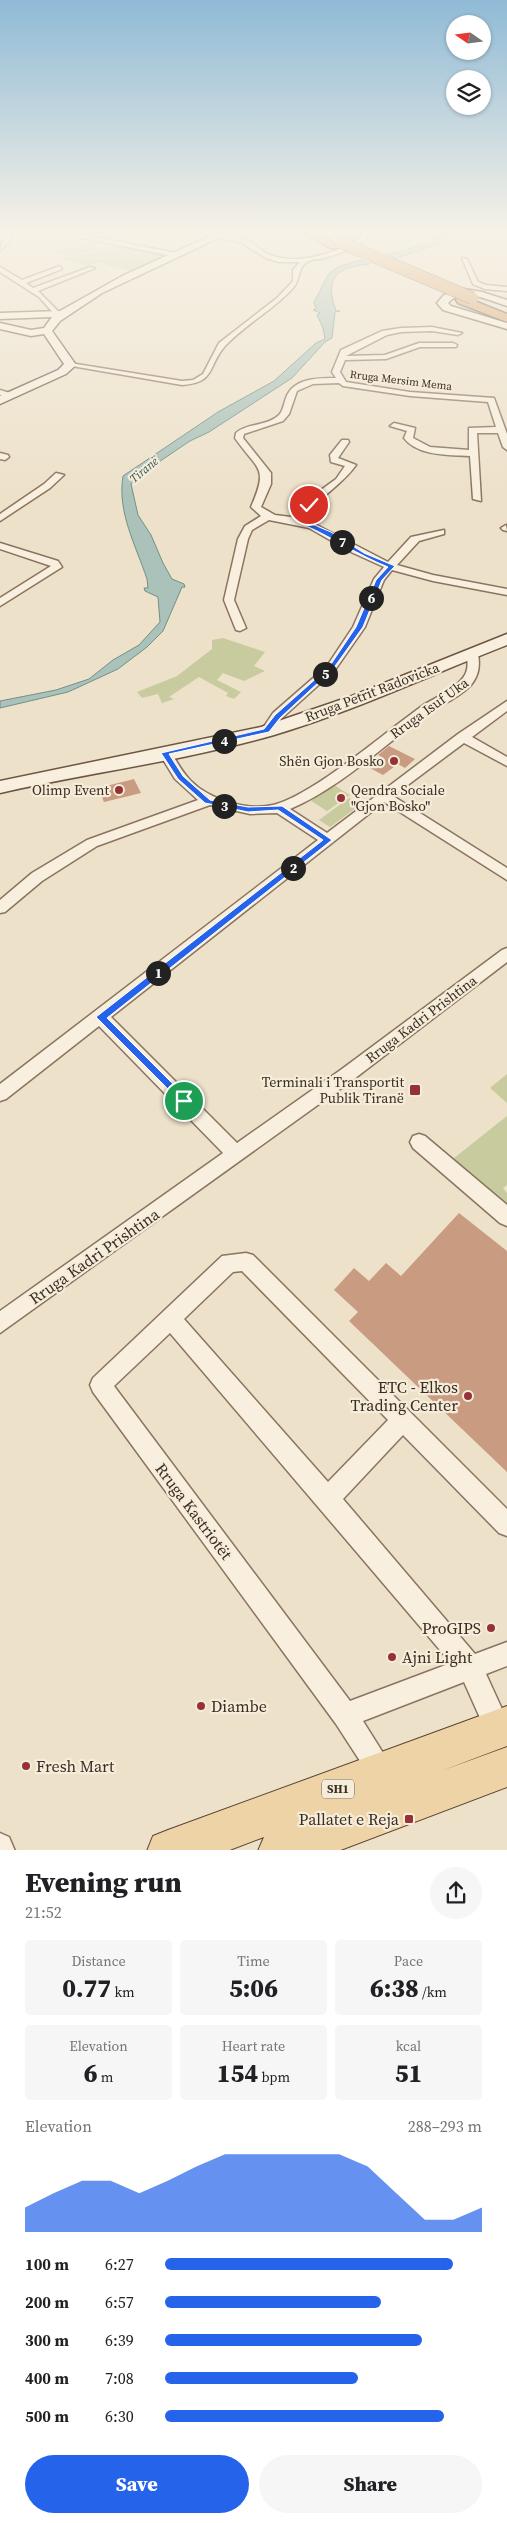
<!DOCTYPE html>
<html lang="en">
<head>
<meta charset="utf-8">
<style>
	:root { --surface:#fff; --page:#f6f6f6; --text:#202124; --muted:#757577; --accent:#2563eb }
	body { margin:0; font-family:"Source Serif 4",serif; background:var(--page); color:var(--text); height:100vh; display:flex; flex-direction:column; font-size:19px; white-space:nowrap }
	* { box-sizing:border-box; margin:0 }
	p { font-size:16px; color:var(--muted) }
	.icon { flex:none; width:28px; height:28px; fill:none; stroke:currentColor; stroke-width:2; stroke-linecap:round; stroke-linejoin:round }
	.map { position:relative; height:1850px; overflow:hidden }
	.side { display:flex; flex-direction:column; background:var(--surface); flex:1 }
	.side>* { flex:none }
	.needle { width:32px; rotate:284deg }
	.controls { position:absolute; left:446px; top:15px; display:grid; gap:10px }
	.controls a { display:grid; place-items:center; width:45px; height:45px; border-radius:50%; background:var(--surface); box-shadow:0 1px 4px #0004; font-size:25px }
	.pin { position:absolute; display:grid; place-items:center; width:42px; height:42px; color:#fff; margin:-21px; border:2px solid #fff; border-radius:50%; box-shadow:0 1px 5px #0007 }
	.km { position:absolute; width:25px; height:25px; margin:-12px; border-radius:50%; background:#222; color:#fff; font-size:14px; line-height:25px; text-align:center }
	.round { display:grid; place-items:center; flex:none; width:52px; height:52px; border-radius:26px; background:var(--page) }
	.headline { display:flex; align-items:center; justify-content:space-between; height:85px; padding:0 25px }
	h1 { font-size:28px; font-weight:800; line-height:38px }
	.metrics { display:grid; grid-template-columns:repeat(3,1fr); gap:8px; height:85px; padding:5px 25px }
	.metrics div { display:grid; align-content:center; border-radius:5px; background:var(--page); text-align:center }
	.metrics b { font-size:25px; font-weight:800 }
	.metrics small { font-size:14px; font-weight:400 }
	.metrics p { font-size:14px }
	.chart { height:140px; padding:10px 25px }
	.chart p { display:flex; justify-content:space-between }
	.chart svg { width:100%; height:90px; margin-top:5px; fill:var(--accent); opacity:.7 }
	.action { display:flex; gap:10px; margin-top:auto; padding:10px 25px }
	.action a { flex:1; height:58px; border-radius:30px; background:var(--accent); color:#fff; font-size:20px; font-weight:800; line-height:58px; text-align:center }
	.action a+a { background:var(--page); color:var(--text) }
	ul { padding:0 25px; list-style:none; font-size:16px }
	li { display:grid; grid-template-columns:80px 60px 1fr; align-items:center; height:38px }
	li i { height:12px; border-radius:6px; background:var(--accent) }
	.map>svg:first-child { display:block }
	.green { fill:#c8cb9e }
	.water { fill:#abc2ba; stroke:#719087 }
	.building { fill:#c99c82 }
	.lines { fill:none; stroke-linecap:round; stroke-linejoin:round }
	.street-casing { stroke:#8a745f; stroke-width:3 }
	.secondary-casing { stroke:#6c5542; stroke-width:3 }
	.primary-casing { stroke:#584233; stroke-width:2 }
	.highway-casing { stroke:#584233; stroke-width:3 }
	.street { fill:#f8efde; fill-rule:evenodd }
	.secondary { fill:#f8efde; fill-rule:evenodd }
	.primary { fill:#edd3a5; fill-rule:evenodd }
	.highway { fill:#d79d61; fill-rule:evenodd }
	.highway-bridge-casing { stroke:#584233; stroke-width:13; stroke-linecap:butt }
	.highway-bridge { stroke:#d79d61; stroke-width:12 }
	.route { fill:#2563eb; stroke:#fff }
	.poi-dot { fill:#963237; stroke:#f5ecda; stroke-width:2 }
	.labels { text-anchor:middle; stroke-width:4.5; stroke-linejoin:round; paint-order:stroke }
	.far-street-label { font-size:11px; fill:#3b2d22; stroke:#f5ecda }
	.far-water-label { font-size:12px; font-style:italic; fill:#325a55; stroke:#f5ecda }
	.shield { fill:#f5ecda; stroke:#736659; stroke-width:1 }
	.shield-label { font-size:12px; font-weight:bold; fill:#3b2d22 }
	.street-label { font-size:14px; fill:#3b2d22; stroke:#f5ecda }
	.poi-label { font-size:14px; fill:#3b2d22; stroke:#f5ecda; text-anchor:end }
	.near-street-label { font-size:16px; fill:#3b2d22; stroke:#f5ecda }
	.near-poi-label { font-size:16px; fill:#3b2d22; stroke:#f5ecda; text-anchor:end }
</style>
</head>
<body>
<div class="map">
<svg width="507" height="1851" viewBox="0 0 507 1851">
	<rect width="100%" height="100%" fill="#ede1ca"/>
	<g class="green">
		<path d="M93,241L101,242L92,246L100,248C83,254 71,257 53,252L66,247L76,248Z"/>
		<polygon points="116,245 136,249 131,253 139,255 147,251 170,255 133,272 97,262 88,266 62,258 88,254"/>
		<polygon points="223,638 265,652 254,666 265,671 244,681 223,673 217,680 241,692 234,699 226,696 228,693 199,677 169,697 174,699 162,703 158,694 142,698 137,692 177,676 212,649 212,640"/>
		<polygon points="334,785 350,795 327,811 311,801"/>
		<polygon points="349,798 360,805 330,827 319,820"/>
		<polygon points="507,1074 507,1103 490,1088"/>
		<polygon points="507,1116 507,1185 503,1188 507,1193 507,1206 449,1162"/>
	</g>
	<g class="water">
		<polygon points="434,233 448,233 442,241 435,245 394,259 383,256 430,243 434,241 432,236"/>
		<path d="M360,260L370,264C336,267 324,278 336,311H340L335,312L332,338L325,342L292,378L209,432L190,441L144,472L131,484L138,515L151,535L163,563L172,579L184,584L185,587H182L163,631L147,647L118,669L68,692L0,708V701L56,690L89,679L113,660L139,645L160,622L158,597L145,591L144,588H148L147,579C136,546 117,512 123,476L218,412L274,381L316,343L325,339L323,328L317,315L320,313L313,310L316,309L314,302C331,273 322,270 360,260Z"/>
	</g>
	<g class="building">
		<polygon points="389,746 415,759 405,768 398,764 383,775 368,767 382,757 378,755"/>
		<polygon points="134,779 141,793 104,802 98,788"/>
		<polygon points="459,1213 507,1251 507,1472 349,1321 358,1312 334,1290 354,1268 369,1281 386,1263 401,1276"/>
	</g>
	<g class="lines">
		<g class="street-casing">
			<g id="street">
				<polygon points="5,233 11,233 9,243 0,250"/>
				<path d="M361,233H367L368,237C355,249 337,255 320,259C317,259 312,259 309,261C297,266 301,280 293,288C273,310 246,324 226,345C207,365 217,383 182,385L66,365L70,363L182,381L193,380L203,374L219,343L277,298L293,281V270L300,262H279L266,258L242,243L217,237V235C229,234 244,238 254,244C259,248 264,253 270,255C299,266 338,253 362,236Z"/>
				<polygon points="80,234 176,253 179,255 176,257 78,237"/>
				<polygon points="462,258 467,259 478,282 486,285 507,287 507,291 485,289 473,284"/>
				<polygon points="60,266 62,269 26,283 33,288 90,267 95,268 38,291 59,312 56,316 39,297 0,272 0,267 22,280"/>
				<path d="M432,327L462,333L458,335L432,331L401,332L387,335L346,356L385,355L419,343H453L457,345L456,347H420L386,359L345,360L340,372L346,382L410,392L494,398L507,434V450L503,447L498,433H477L481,501L473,499L470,456C448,455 418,456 404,438L407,431L390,426L394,423L415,428L413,438L430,447L469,450V428L496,427L488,402L410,396L343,386L339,383L313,384L297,391L289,414L283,421L244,434L243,438L271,473V484L261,507L275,515L299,518L310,498L336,479L345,466L331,462L330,455L342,440H348L349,442L338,458L356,465C340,487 321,494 308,516L309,521L388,562L411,537L444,530V534L419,541L397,565L433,575L507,589V595L433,581L392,570L384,580L365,627L335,670L281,719L271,734H263L261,731L273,713L327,666L353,627L374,579L384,567L351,552L309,528L269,520L252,530L248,539L234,600L246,628L240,631L236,630L224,600L238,539L245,526L261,516L251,507C269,466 258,471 235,438L236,433C246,424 263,426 275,418C283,414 283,406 286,398C293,378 318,378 336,378L332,372L341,350L382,331L401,328Z"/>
				<polygon points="0,390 13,394 14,396 10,398 0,395"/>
				<polygon points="0,453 8,455 9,457 5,460 0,459"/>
				<polygon points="56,473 64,475 50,488 0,521 0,514 44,484"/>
				<polygon points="506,525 507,531 503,530 501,528"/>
				<polygon points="0,543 58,561 62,567 0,606 0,598 51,566 0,549"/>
				<path d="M472,650L478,653C480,666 479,675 471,685C458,699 438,706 423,717C382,747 338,789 290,809L327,833L458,734L507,701V711L472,737L507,757V766L464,743L393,796L507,868V880L384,802L111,1017L237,1143L342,1069L502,950L507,948V962L354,1079L0,1333V1311L223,1153L99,1026L6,1099L0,1101V1084L318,840L277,813L250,814L210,805L97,846L42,881L5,912L0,913V900L32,873L87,840L198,800L175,779L159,753L160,750H170C176,761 182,772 191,781C210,800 247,811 273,805C307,797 369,746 398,724C406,718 414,712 422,706C436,697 453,691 463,678C469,670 468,662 466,653Z"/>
				<polygon points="419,1134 425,1136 507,1205 507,1226 500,1223 413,1148 410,1142 413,1136"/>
				<path d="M246,1253L253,1255L507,1509V1536L499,1533L403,1435L343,1499L475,1654L507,1642V1666L486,1674L507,1720V1738L498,1742L489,1738L464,1682L363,1721L395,1772L391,1781L382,1785L373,1781L336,1724L93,1392L90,1385L93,1378L222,1256ZM242,1271L388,1420L328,1482L184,1319L233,1272ZM170,1333L451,1663L350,1701L114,1386Z"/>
				<polygon points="0,1833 9,1837 15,1851 0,1851"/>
			</g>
		</g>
		<g class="secondary-casing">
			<g id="secondary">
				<polygon points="217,233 229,233 102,293 60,321 52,331 76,365 66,374 0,404 0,396 58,370 64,364 44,334 31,336 0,329 0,323 31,330 44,328 52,317 0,319 0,313 60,311 124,275"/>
				<path d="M464,289L482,292L507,300V306C489,301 463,286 448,303L451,306L507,323V329L443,310L437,303L444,295Z"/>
				<path d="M507,634V645C430,675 354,711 274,735C184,761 91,772 0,793V781L261,727L352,696Z"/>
			</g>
		</g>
		<g class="primary-casing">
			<polygon id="primary" points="507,1706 507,1746 441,1771 507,1747 507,1787 338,1851 258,1851 264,1837 227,1851 147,1851 153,1836 168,1830"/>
		</g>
		<g class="highway-casing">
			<g id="highway">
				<polygon points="304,233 317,233 339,246 338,248 330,248"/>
				<polygon points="462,296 507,314 507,322 458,303 456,300 458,297"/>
			</g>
		</g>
		<use href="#street" class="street"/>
		<use href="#secondary" class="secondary"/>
		<use href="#primary" class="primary"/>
		<use href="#highway" class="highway"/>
		<g class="highway-bridge-casing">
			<polyline id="highway-bridge" points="342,243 472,298"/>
		</g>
		<use href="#highway-bridge" class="highway-bridge"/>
	</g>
	<linearGradient id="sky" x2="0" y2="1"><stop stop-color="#8fbad6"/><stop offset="0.47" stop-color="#f7f2e7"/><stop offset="1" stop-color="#f7f2e7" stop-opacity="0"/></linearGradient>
	<rect width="507" height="492" fill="url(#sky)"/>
	<path class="route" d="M307,504L311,505L306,516L307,522L331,532L364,553L395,566L382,580L363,627L333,669L280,718L269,732L169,754L183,776L210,800L248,807L282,806L332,840L107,1018L187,1098L188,1101L184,1105L96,1017L323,840L278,810L248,812L205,803L178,779L161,753L264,729L275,715L329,667L356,627L376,580L388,567C358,555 332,537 302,524L300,516Z"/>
	<g class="poi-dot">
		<circle cx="394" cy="761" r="5"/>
		<circle cx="119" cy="790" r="5"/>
		<circle cx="341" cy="798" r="5"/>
		<rect x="409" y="1084" width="12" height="12" rx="2.5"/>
		<circle cx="468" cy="1396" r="5"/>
		<circle cx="491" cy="1628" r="5"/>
		<circle cx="392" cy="1657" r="5"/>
		<circle cx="201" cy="1706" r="5"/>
		<circle cx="26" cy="1766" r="5"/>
		<rect x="404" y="1814" width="10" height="10" rx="2.5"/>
	</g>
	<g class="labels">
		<g class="far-street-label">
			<text transform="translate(401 380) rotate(7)" y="4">Rruga Mersim Mema</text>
		</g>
		<g class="far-water-label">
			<text transform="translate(144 470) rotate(-40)" y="4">Tiranë</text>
		</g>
		<rect class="shield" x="322" y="1779.5" width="32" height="19" rx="4"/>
		<g class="shield-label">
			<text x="338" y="1793">SH1</text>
		</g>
		<g class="street-label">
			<text transform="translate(372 692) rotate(-21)" y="5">Rruga Petrit Radovicka</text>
			<text transform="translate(429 708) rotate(-36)" y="5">Rruga Isuf Uka</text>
			<text transform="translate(421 1019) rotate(-37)" y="5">Rruga Kadri Prishtina</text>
		</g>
		<g class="poi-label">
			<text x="384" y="766">Shën Gjon Bosko</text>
			<text x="109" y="795">Olimp Event</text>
			<text x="351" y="795" text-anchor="start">Qendra Sociale<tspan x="351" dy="16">"Gjon Bosko"</tspan></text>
			<text x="404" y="1087">Terminali i Transportit<tspan x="404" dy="16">Publik Tiranë</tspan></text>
		</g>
		<g class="near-street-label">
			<text transform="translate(94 1256) rotate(-35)" y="6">Rruga Kadri Prishtina</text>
			<text transform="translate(194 1511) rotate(53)" y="6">Rruga Kastriotët</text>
		</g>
		<g class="near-poi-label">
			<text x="458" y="1393">ETC - Elkos<tspan x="458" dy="18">Trading Center</tspan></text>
			<text x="481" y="1634">ProGIPS</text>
			<text x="402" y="1663" text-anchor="start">Ajni Light</text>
			<text x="211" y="1712" text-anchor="start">Diambe</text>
			<text x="36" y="1772" text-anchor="start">Fresh Mart</text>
			<text x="399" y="1825">Pallatet e Reja</text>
		</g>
	</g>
</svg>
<div class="controls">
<a><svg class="needle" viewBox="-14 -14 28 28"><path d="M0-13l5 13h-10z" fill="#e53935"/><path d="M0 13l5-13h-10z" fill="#757577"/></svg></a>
<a><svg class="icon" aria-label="layers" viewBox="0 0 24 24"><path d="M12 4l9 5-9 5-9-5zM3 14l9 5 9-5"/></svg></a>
</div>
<div class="pin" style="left:184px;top:1101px;background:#1e9e55"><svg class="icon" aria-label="arrive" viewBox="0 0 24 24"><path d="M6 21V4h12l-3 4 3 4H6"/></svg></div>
<div class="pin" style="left:309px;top:505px;background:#d93025"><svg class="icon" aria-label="check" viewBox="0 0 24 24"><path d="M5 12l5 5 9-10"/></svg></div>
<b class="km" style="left:158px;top:973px">1</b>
<b class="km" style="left:293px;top:868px">2</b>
<b class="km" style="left:224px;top:806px">3</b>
<b class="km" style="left:224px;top:741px">4</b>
<b class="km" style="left:325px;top:674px">5</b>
<b class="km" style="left:371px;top:598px">6</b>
<b class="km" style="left:342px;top:542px">7</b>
</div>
<section class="side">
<div class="headline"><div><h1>Evening run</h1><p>21:52</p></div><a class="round"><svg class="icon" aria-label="share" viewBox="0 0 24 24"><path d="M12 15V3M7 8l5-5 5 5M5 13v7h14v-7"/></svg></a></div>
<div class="metrics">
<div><p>Distance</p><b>0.77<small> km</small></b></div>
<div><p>Time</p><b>5:06</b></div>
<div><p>Pace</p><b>6:38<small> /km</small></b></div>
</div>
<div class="metrics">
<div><p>Elevation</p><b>6<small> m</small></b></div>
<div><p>Heart rate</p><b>154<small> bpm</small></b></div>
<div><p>kcal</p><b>51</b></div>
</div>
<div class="chart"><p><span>Elevation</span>288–293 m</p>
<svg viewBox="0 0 160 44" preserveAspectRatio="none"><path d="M0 44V32L10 25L20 19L30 19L40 25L50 19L60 12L70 6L80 6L90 6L100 6L110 6L120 12L130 25L140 38L150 38L160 32V44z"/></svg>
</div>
<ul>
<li><b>100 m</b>6:27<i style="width:91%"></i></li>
<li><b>200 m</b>6:57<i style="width:68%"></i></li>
<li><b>300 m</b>6:39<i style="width:81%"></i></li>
<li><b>400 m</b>7:08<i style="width:61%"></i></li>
<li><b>500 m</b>6:30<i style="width:88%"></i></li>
</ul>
<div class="action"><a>Save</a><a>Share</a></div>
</section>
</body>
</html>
